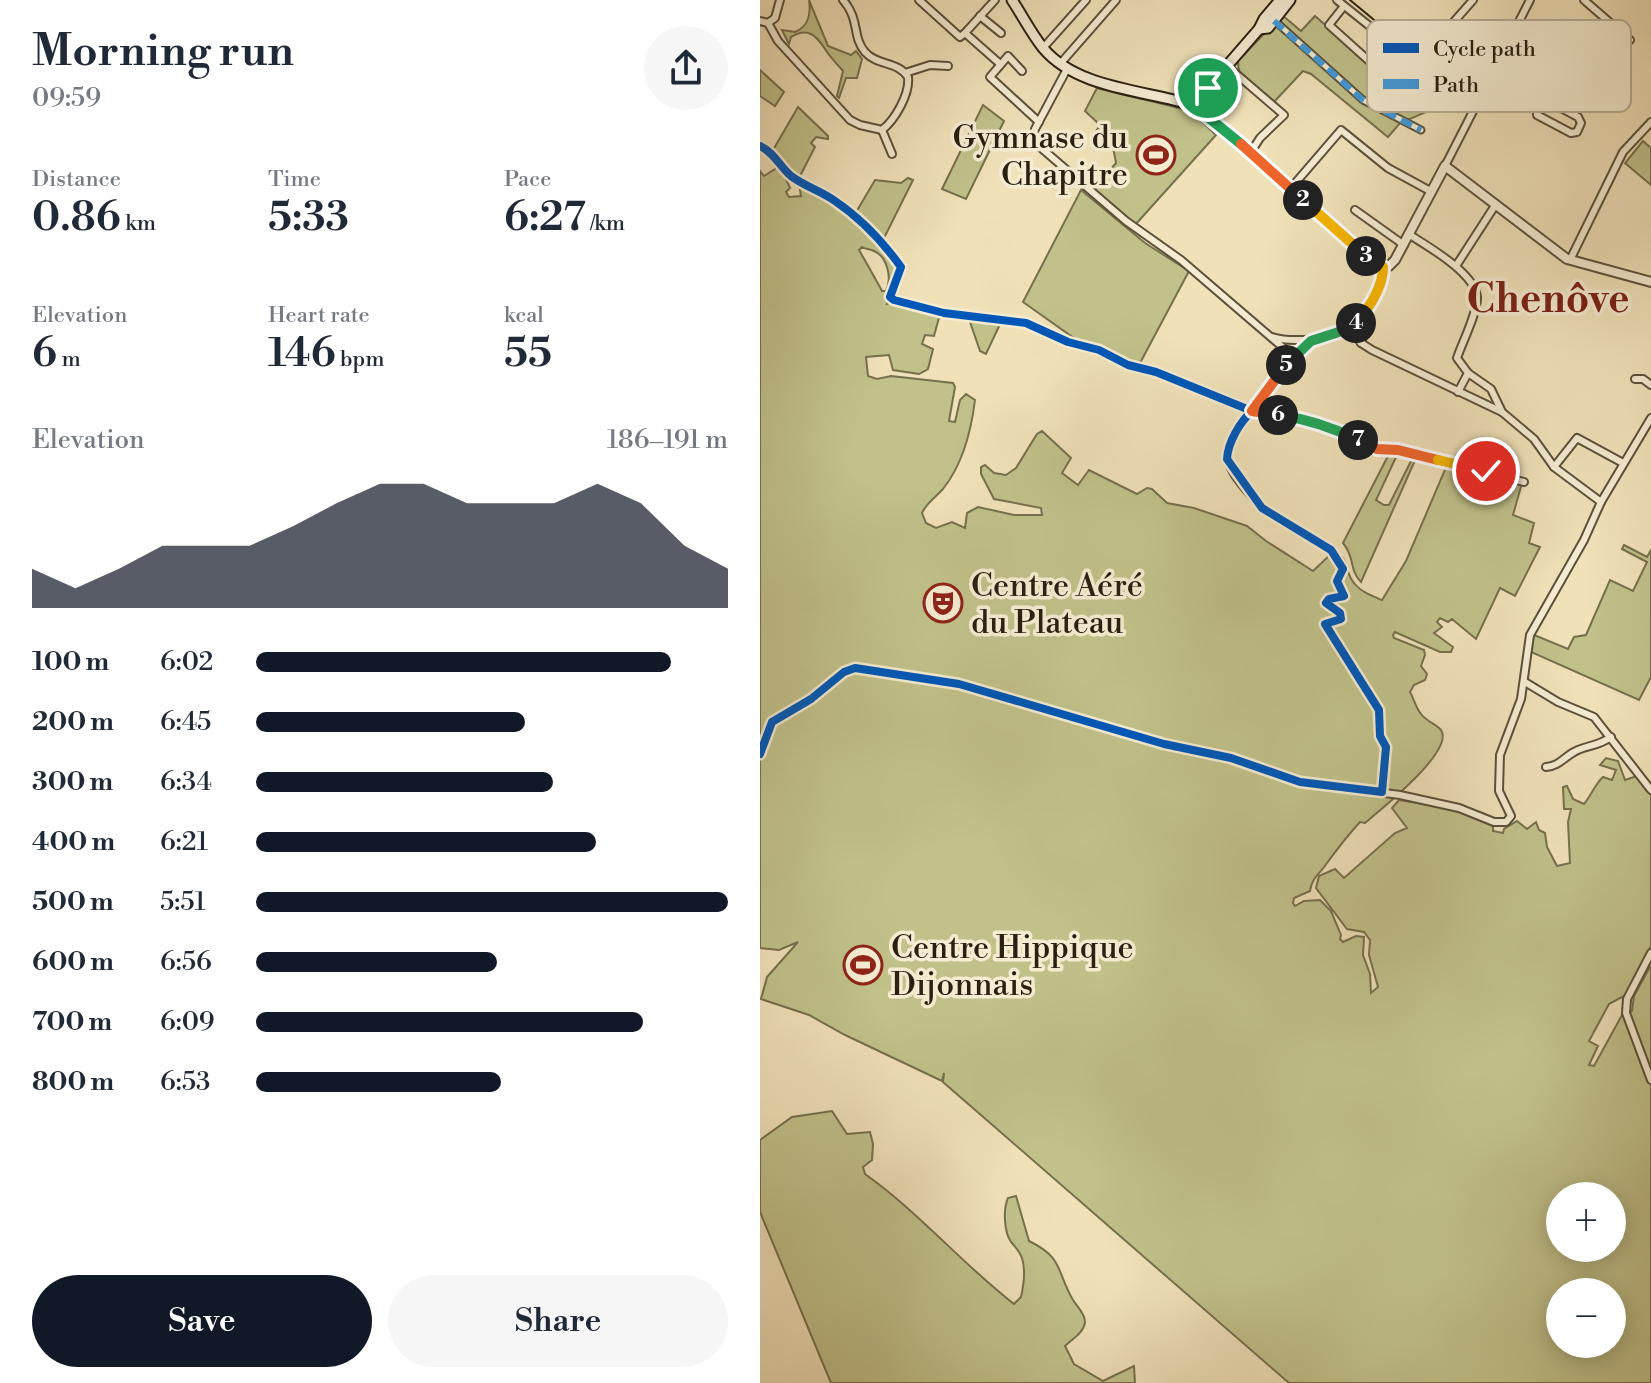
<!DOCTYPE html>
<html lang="en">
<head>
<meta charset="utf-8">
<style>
	:root { --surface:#fff; --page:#f6f6f7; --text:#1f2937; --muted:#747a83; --accent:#111827 }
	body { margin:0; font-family:"Libre Bodoni",serif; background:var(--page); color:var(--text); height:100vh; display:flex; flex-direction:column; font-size:30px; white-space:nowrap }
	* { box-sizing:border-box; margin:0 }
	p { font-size:26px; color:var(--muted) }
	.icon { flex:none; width:44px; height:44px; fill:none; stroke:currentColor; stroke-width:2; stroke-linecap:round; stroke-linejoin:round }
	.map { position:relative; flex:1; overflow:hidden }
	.sheet { display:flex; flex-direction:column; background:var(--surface); width:760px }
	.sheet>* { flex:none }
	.tools { position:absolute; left:786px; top:1182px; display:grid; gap:16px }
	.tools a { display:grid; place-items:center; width:80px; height:80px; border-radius:50%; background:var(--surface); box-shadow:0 4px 20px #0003; font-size:40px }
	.pin { position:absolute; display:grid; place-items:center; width:68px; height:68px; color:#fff; margin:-34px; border:4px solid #fff; border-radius:50%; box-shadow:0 2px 8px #0007 }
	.km { position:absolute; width:40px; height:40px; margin:-20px; border-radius:50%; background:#222; color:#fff; font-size:22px; line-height:40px; text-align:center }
	.round { display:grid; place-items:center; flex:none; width:84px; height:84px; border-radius:42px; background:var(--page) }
	.overview { display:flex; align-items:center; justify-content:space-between; height:136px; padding:0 32px }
	h1 { font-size:44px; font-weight:600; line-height:60px }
	.metrics { display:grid; grid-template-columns:repeat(3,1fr); gap:12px; height:136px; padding:8px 32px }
	.metrics div { display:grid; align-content:center }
	.metrics b { font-size:40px; font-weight:600 }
	.metrics small { font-size:22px; font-weight:400 }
	.metrics p { font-size:22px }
	.chart { height:224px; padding:16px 32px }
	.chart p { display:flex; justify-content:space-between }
	.chart svg { width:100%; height:144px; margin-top:8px; fill:var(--accent); opacity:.7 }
	.action { display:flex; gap:16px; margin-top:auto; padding:16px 32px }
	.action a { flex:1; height:92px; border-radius:48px; background:var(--accent); color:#fff; font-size:32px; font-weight:600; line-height:92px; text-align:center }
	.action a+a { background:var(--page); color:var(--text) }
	ul { padding:0 32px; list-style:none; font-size:26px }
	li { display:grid; grid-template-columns:128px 96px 1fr; align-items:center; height:60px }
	li i { height:20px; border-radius:10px; background:var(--accent) }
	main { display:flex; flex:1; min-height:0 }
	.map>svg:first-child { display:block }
	.green { fill:#c1c18a; stroke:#76704e; stroke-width:2; fill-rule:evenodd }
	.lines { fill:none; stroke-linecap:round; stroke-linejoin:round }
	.pedestrian-casing { stroke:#5c503b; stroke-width:9 }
	.minor-casing { stroke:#5c503b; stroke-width:10 }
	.tertiary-casing { stroke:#5c503b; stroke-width:12 }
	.secondary-casing { stroke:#2a1f11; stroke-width:13 }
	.pedestrian { stroke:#f5ecd2; stroke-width:5 }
	.minor { stroke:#f5ecd2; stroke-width:6 }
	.tertiary { stroke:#f5ecd2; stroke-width:8 }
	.secondary { stroke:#f5ecd2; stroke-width:9 }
	.tram { stroke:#2a1f11; stroke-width:2 }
	.quiet { stroke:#3d9bde; stroke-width:6; stroke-dasharray:12 6; stroke-linecap:butt }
	.cycleway-casing { stroke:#f5ecd2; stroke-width:13 }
	.cycleway { stroke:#0057b8; stroke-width:8 }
	.split-1-casing { stroke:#fff; stroke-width:16 }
	.split-2-casing { stroke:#fff; stroke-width:16 }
	.split-3-casing { stroke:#fff; stroke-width:16 }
	.split-4-casing { stroke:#fff; stroke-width:16 }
	.split-5-casing { stroke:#fff; stroke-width:16 }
	.split-6-casing { stroke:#fff; stroke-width:16 }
	.split-7-casing { stroke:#fff; stroke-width:16 }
	.split-8-casing { stroke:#fff; stroke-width:16 }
	.split-9-casing { stroke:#fff; stroke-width:16 }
	.split-1 { stroke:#22a559; stroke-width:10 }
	.split-2 { stroke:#f0652b; stroke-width:10 }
	.split-3 { stroke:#f5b400; stroke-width:10 }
	.split-4 { stroke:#f5b400; stroke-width:10 }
	.split-5 { stroke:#22a559; stroke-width:10 }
	.split-6 { stroke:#f0652b; stroke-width:10 }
	.split-7 { stroke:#22a559; stroke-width:10 }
	.split-8 { stroke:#f0652b; stroke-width:10 }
	.split-9 { stroke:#f5b400; stroke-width:10 }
	.labels { text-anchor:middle; stroke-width:7; stroke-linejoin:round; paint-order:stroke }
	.poi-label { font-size:32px; fill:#2a1f11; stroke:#f5ecd2; text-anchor:start }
	.district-label { font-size:40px; font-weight:bold; fill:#7a1f14; stroke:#f5ecd2 }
	.key { fill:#f5ecd2; stroke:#b8ae98; stroke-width:2 }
	.key-label { font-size:22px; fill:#2a1f11 }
</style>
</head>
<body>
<main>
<section class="sheet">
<div class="overview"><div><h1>Morning run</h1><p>09:59</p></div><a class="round"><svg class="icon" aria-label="share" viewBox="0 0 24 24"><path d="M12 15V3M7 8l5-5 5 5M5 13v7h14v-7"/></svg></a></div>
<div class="metrics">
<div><p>Distance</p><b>0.86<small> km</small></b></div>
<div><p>Time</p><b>5:33</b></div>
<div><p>Pace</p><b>6:27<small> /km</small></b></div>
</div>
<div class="metrics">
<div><p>Elevation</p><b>6<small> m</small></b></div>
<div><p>Heart rate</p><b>146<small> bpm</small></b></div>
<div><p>kcal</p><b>55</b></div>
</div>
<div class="chart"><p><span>Elevation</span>186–191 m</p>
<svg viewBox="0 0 160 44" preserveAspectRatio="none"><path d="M0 44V32L10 38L20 32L30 25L40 25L50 25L60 19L70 12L80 6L90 6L100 12L110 12L120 12L130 6L140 12L150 25L160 32V44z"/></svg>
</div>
<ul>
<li><b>100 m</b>6:02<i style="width:88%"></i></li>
<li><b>200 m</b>6:45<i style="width:57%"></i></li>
<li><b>300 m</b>6:34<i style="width:63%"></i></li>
<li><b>400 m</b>6:21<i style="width:72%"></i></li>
<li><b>500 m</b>5:51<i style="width:100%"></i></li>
<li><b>600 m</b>6:56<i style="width:51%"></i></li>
<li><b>700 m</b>6:09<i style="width:82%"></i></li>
<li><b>800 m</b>6:53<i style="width:52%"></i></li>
</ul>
<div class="action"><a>Save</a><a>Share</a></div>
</section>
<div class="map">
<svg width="891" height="1383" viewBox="0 0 891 1383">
	<rect width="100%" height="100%" fill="#f0e1b9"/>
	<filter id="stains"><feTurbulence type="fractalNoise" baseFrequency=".0025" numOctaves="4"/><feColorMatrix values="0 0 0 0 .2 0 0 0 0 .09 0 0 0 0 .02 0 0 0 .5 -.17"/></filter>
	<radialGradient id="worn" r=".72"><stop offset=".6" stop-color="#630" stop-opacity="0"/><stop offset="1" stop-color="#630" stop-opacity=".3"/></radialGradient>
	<g class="green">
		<path d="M49,0L68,46L91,55L96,51L102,59L97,78H86L79,98L77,96L83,71C77,64 70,57 65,49C56,35 48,27 31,37L29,44L22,30L35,32C49,26 51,14 49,0Z"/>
		<polygon points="522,15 541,31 555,16 627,79 621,86 671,110 640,123 628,137 551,74 543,71 513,103 479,74 478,61"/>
		<polygon points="0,70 24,92 15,106 0,96"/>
		<polygon points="337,88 419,108 435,115 456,135 375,225 334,189 356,163 353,147 336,131 340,125 325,111"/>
		<polygon points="223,105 244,121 206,199 182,189"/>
		<path d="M38,107L68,136V139L56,137L51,143L55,147L39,178L95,214L115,180L141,183L148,178L153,180L122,242L145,267L134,299L129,296L127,304L131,302L180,314L174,336L165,335L162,344L173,349L168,369L159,374L133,370L129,355L106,357L108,376L117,379L131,376L193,383L195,387L189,421L195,422L200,400L206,394L215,400C211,433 202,465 183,489C175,498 167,502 162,513L166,523L176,528L192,522L205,528L207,513L218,507L254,515H282L281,508L234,499L221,474V467L225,465L234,473L246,475L256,468L277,434L282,431L311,458L302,473L318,485L329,470L377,494L387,488L392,489L407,503L434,508L487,526L506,541L553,571L573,552C590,556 584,572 594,583C601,592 612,596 622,600L646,561L687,465L762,483L753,515L774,523L769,543L780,547L755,596L740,588L716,639L692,619L688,622L680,618L677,622L682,627L674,633L693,647L691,652H680L635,632L633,635L634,638L664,650L665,655L661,666L667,674L665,680L654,685L650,692C654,699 656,708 661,714C666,721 676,724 681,730C695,751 620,810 605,823L600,822C588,835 578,848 567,863C560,874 552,877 550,891L534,898L533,903L535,906L544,901L560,900L571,911L581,935L580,939L583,942L596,936L604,937L603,955L610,974L611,993L618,987L609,955L610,940L604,932L587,929L556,888L559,876L575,869L584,878L635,833L647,828L632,808L639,800L694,809L733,826V831L743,833L744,829L757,821L767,829L776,822L779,830L785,833L787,847L797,866L810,863L808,822L811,809H804L803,787L807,786L813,799L824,804C831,796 835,784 843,777L852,780L856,770L840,765L846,758L858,761L865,780L877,776L891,795V946L869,989L864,996L849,1004L829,1041L838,1046L829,1065L834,1066L862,1015L872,1011L874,996L891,965V1383H529L183,1082L184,1073L182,1081L85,1035L49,1015L1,999L7,977L38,942L19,950L0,948V171L4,176L20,166L30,188L26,192L29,197L41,196L38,178L21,165L13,150ZM102,247C105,249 110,249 114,251C128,257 132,279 126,291H122C114,276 107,264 99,250ZM185,584L197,591L200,605L193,616L179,620L168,612L165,599L172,587ZM800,1196H852V1248H800ZM800,1292H852V1344H800Z"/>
		<polygon points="883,141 891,148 891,185 865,163"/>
		<polygon points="321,190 385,243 429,271 379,365 321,343 263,302"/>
		<polygon points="209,319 241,322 226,354 220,351"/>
		<path d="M637,455L616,500L624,505H629L653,457L656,458L601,582C588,568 596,559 583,543L628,456Z"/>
		<polygon points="864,545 887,557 891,550 891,677 879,700 771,652 774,635 808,649 814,637 826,635 850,580 873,591 887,562 862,549"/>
		<path d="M72,1111L87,1134L110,1132L113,1144L112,1160L103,1167L105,1174C161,1214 200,1262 254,1304L261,1297C264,1284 266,1271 262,1258C259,1250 256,1248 251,1242C244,1232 243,1209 248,1198L256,1196L269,1241C304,1258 296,1271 313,1300C317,1307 325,1313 325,1322C324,1333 312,1339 305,1346L314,1364L343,1381L374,1366L375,1383H71L0,1212V1140L32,1117Z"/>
	</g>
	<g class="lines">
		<g class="pedestrian-casing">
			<polyline id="pedestrian" points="515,21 603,100 661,130"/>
		</g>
		<g class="minor-casing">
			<g id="minor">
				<path d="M83,0C100,19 92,37 105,52C117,66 138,61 148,77C150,94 135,120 122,130"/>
				<polyline points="159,0 200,37 205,33"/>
				<polyline points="235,0 205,33 239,63"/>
				<polyline points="577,0 612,28 726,87"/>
				<polyline points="824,0 870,40"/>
				<polyline points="584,6 569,25 628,78 653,49"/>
				<polyline points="220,16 241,33"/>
				<polyline points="0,21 8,23 18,41 90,120 100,125 122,130"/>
				<polyline points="8,23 15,18 20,0"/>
				<polyline points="691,25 713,0"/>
				<polyline points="283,48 326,0"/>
				<polyline points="300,64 356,0"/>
				<polyline points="467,66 524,115 500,138 491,152"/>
				<polyline points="307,69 275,129 273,141 366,221 421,260 534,357"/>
				<polyline points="262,71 248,56 230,77 279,122"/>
				<polyline points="733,72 769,91 771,87 735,68"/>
				<polyline points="145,73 170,65 188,66"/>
				<polyline points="769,91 777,95 777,115 811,133 817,132 821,123 818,117 777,95"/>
				<polyline points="122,130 132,154"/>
				<polyline points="685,166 770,0"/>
				<polyline points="531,188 581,130 628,168 672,192"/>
				<polyline points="595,210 644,245"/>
				<path d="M650,235C669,247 716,274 717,298C717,314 702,343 697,358L708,373L731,389L742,412"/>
				<polyline points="810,260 863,152 891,122"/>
				<polyline points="696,266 736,204"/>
				<polyline points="597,321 603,337 601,343"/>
				<polyline points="591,328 601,343 612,350 742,412 774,439 794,467 841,502"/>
				<path d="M512,337C532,343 575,340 591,327C601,320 607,307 613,297C619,286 623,279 623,267"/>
				<polyline points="875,379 883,379 891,385"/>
				<polyline points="698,392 708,373"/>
				<path d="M492,411C519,415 547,418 573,428C600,438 607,449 638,450L764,482"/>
				<polyline points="794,467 817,438 863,463"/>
				<path d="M498,504C489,492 468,472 468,457C466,432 531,358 551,341"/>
				<polyline points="765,682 798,702 834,717 891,790"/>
				<polyline points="0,754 12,722 51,699 84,672 95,668 199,684 404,744 471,758 540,782 640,795 699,808 734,822 746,822 751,816 739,791 740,755 761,699 770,635 824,540 841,502 891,418"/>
				<path d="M786,767C799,766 803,758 814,752C826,745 837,747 851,737"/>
				<polyline points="891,953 867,999 866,1013 891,1080"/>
			</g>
		</g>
		<g class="tertiary-casing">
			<polyline id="tertiary" points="433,105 491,152 620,266 629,266 635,260 685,166 807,259 891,282"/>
		</g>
		<g class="secondary-casing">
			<g id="secondary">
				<path d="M252,0C262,15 271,33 283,48C317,89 385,90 433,105L499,29L504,19L520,0"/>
				<polyline points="499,29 508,28 530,0"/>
			</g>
		</g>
		<use href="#pedestrian" class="pedestrian"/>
		<use href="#minor" class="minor"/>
		<use href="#tertiary" class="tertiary"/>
		<use href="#secondary" class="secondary"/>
		<polyline class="tram" points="590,0 619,24 724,77"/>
		<polyline class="quiet" points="514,21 603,100 661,130"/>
		<g class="cycleway-casing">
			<path id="cycleway" d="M0,146C14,152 20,167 31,176C44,186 61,191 75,201C100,218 123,242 141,267L130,297L134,300L184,313L266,323L308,342L339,350L368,365L396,372L492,411C480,422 468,442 467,459L502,508L571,550L583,569L577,581L584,596L569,599L566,603L580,613L581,619L565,624L619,710L620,736L626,747L622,792L540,782L471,758L404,744L199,684L95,668L84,672L51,699L12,722L0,754"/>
		</g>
		<use href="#cycleway" class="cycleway"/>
	</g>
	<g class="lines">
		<g class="split-1-casing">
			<polyline id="split-1" points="448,88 433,105 481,144"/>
		</g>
		<g class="split-2-casing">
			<polyline id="split-2" points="481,144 543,200"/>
		</g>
		<g class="split-3-casing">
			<polyline id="split-3" points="543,200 606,256"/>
		</g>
		<g class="split-4-casing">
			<path id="split-4" d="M596,323C609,308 623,287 623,267L606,256"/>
		</g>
		<g class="split-5-casing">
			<polyline id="split-5" points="526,365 551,341 591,328 596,323"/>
		</g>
		<g class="split-6-casing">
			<polyline id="split-6" points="518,415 492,411 526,365"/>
		</g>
		<g class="split-7-casing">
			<path id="split-7" d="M518,415C547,419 572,427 598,440"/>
		</g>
		<g class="split-8-casing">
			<polyline id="split-8" points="598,440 617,449 638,450 678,460"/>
		</g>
		<g class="split-9-casing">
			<polyline id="split-9" points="678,460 726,471"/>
		</g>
		<use href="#split-1" class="split-1"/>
		<use href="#split-2" class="split-2"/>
		<use href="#split-3" class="split-3"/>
		<use href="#split-4" class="split-4"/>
		<use href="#split-5" class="split-5"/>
		<use href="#split-6" class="split-6"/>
		<use href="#split-7" class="split-7"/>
		<use href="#split-8" class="split-8"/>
		<use href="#split-9" class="split-9"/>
	</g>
	<defs>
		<g id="stadium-ring" transform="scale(2)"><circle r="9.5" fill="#f5ecd2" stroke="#8f2418" stroke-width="1.5"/><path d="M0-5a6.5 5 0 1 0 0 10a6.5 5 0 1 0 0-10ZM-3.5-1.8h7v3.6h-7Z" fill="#8f2418"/></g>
		<g id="theatre-ring" transform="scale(2)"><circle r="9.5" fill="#f5ecd2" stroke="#8f2418" stroke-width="1.5"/><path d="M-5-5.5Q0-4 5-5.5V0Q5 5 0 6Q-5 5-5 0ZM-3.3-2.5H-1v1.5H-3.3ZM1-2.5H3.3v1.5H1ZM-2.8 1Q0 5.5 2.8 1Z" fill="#8f2418"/></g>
	</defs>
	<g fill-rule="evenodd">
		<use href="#stadium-ring" x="396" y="155"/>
		<use href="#theatre-ring" x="183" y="603"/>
		<use href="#stadium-ring" x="103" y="965"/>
	</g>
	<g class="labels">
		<g class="poi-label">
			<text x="368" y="148" text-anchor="end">Gymnase du<tspan x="368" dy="37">Chapitre</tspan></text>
			<text x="211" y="596">Centre Aéré<tspan x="211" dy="37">du Plateau</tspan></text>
			<text x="131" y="958">Centre Hippique<tspan x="131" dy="37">Dijonnais</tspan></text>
		</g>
		<g class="district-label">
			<text x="788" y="312">Chenôve</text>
		</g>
	</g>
	<rect x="607" y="20" width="264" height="92" rx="12" class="key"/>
	<rect x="623" y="43" width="36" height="10" fill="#0057b8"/>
	<rect x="623" y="79" width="36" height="10" fill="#3d9bde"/>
	<g class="key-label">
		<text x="673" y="56">Cycle path</text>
		<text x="673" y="92">Path</text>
	</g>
	<rect width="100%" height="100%" filter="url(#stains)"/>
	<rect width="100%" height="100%" fill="url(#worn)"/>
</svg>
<div class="tools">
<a>+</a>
<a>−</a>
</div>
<div class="pin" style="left:448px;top:88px;background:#1e9e55"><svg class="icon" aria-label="arrive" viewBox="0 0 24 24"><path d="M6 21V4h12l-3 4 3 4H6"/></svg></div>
<div class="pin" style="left:726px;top:471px;background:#d93025"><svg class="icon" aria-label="check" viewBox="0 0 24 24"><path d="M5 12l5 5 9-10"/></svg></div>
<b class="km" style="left:543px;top:200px">2</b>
<b class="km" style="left:606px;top:256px">3</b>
<b class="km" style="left:596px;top:323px">4</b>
<b class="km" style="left:526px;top:365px">5</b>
<b class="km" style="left:518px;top:415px">6</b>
<b class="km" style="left:598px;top:440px">7</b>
</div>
</main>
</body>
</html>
